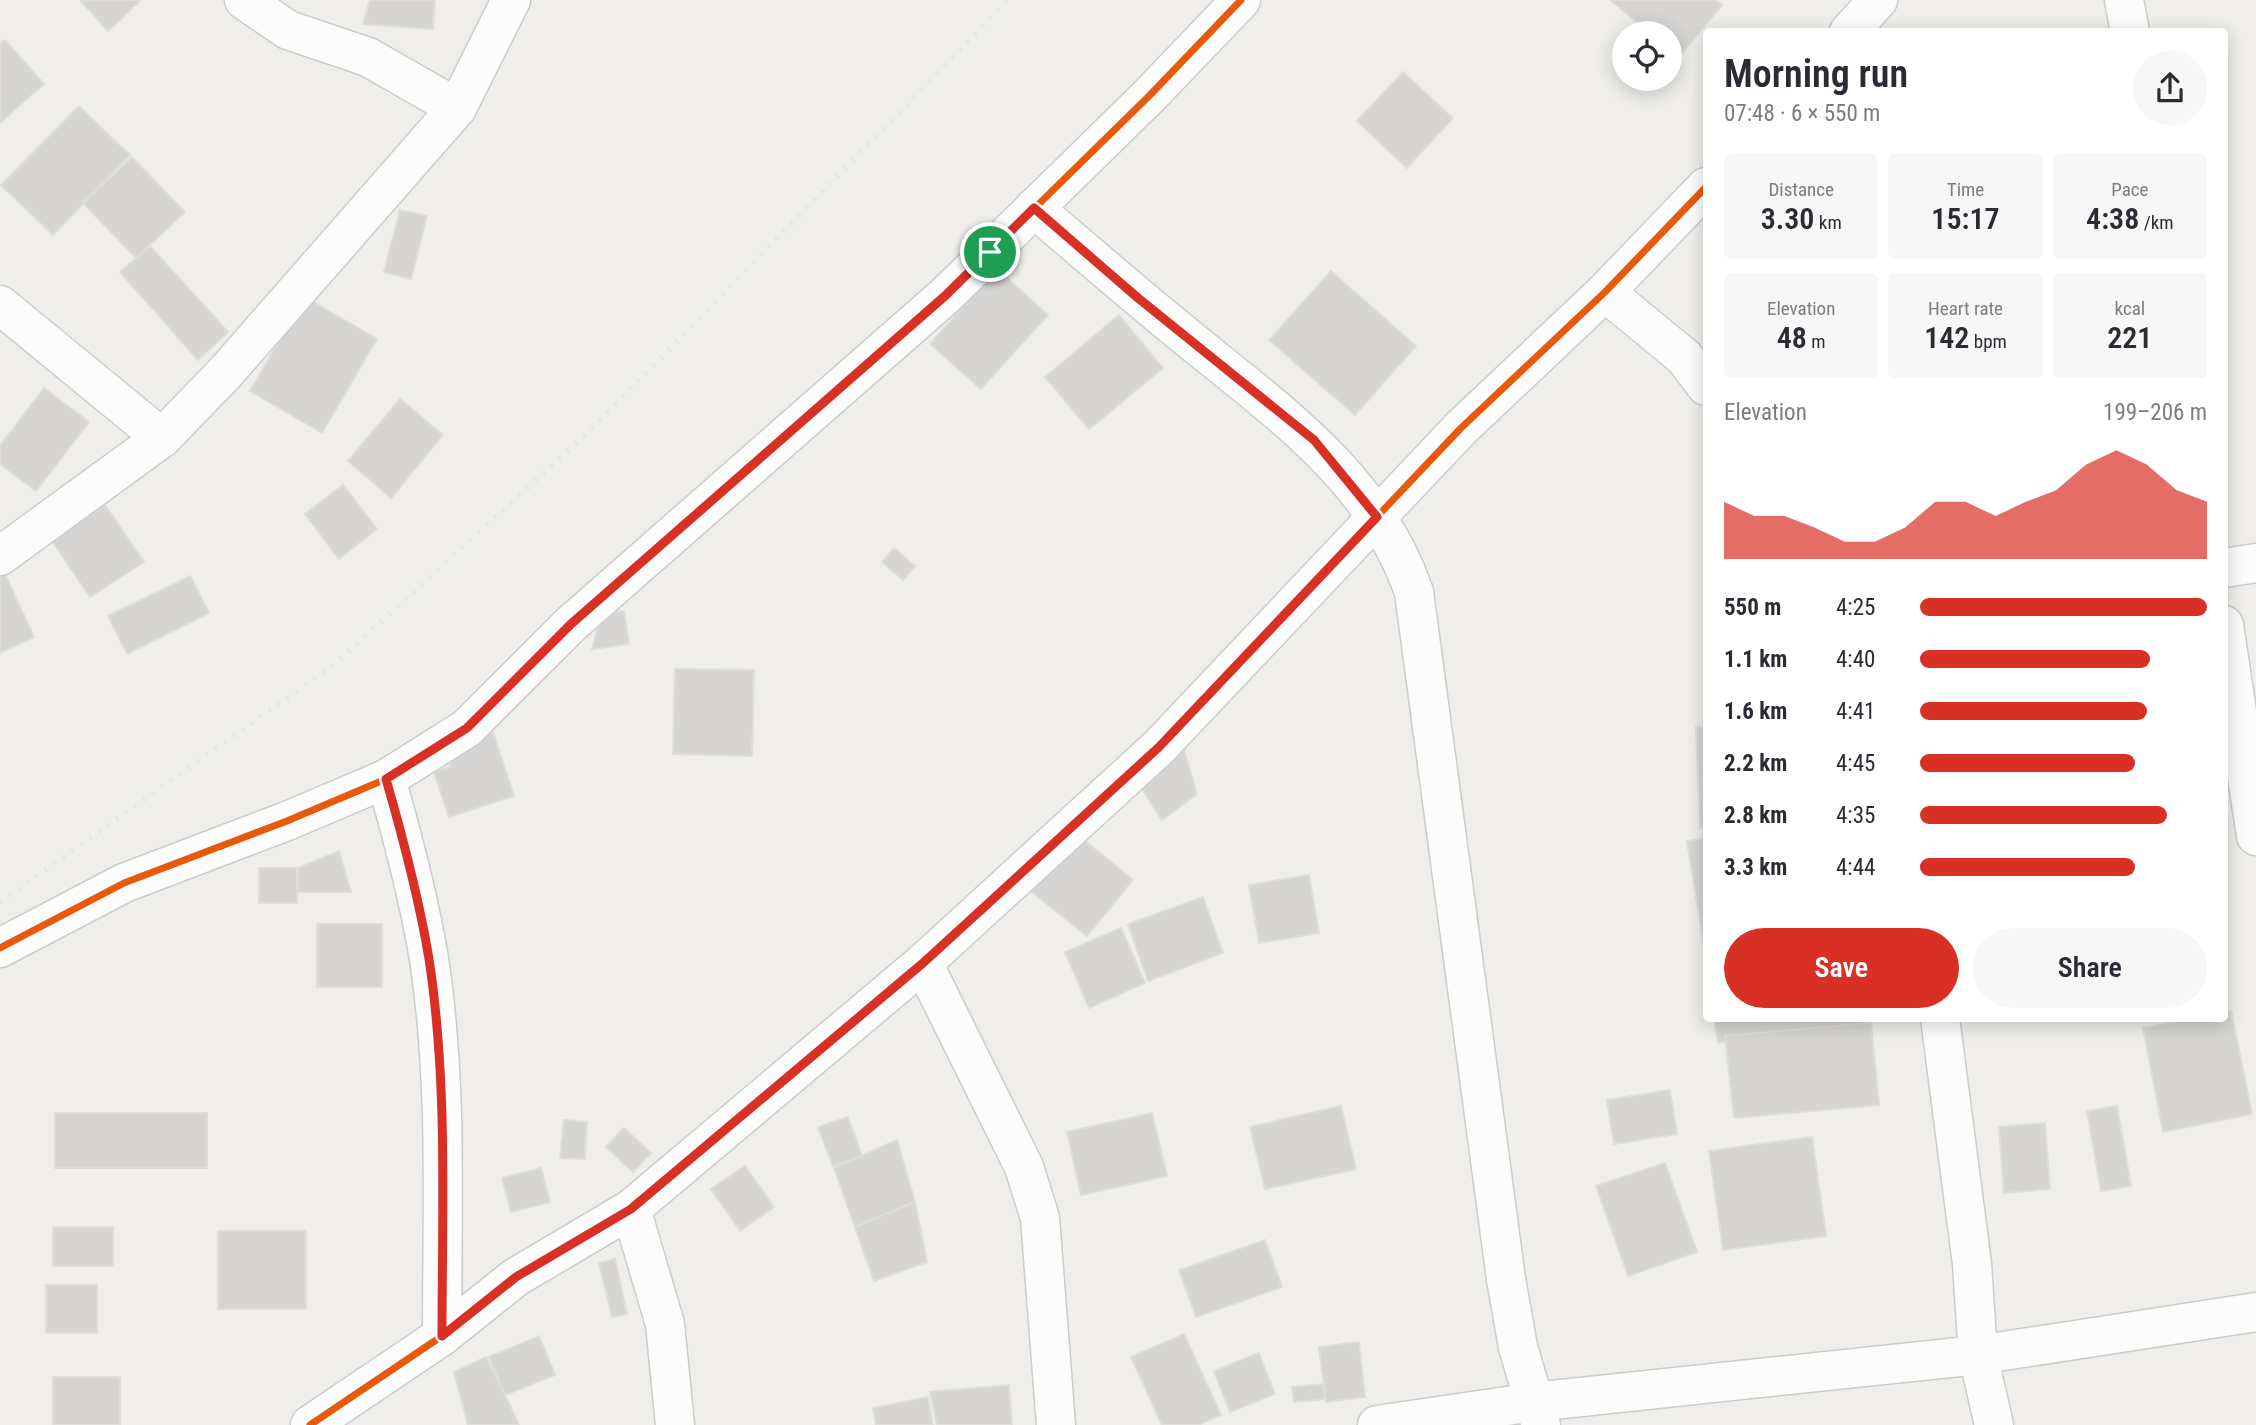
<!DOCTYPE html>
<html lang="en">
<head>
<meta charset="utf-8">
<style>
	:root { --surface:#fff; --page:#f7f7f7; --text:#2b2b33; --muted:#7c7c81; --accent:#d93025 }
	body { margin:0; font-family:"Roboto Condensed",sans-serif; background:var(--page); color:var(--text); height:100vh; display:flex; flex-direction:column; font-size:26px; white-space:nowrap }
	* { box-sizing:border-box; margin:0 }
	p { font-size:23px; color:var(--muted) }
	.icon { flex:none; width:38px; height:38px; fill:none; stroke:currentColor; stroke-width:2; stroke-linecap:round; stroke-linejoin:round }
	.map { position:relative; flex:1; overflow:hidden }
	.details { position:absolute; left:1703px; top:28px; width:525px; height:994px; display:flex; flex-direction:column; background:var(--surface); border-radius:7px; box-shadow:0 4px 18px #0003 }
	.details>* { flex:none }
	.tools { position:absolute; left:1612px; top:21px; display:grid; gap:14px }
	.tools a { display:grid; place-items:center; width:70px; height:70px; border-radius:50%; background:var(--surface); box-shadow:0 4px 18px #0003; font-size:35px }
	.pin { position:absolute; display:grid; place-items:center; width:60px; height:60px; color:#fff; margin:-30px; border:4px solid #fff; border-radius:50%; box-shadow:0 2px 7px #0007 }
	.round { display:grid; place-items:center; flex:none; width:74px; height:74px; border-radius:37px; background:var(--page) }
	.summary { display:flex; align-items:center; justify-content:space-between; height:119px; padding:0 21px }
	h1 { font-size:38px; font-weight:600; line-height:52px }
	.metrics { display:grid; grid-template-columns:repeat(3,1fr); gap:10px; height:119px; padding:7px 21px }
	.metrics div { display:grid; align-content:center; border-radius:7px; background:var(--page); text-align:center }
	.metrics b { font-size:30px; font-weight:600 }
	.metrics small { font-size:19px; font-weight:400 }
	.metrics p { font-size:19px }
	.chart { height:196px; padding:14px 21px }
	.chart p { display:flex; justify-content:space-between }
	.chart svg { width:100%; height:126px; margin-top:7px; fill:var(--accent); opacity:.7 }
	.cta { display:flex; gap:14px; margin-top:auto; padding:14px 21px }
	.cta a { flex:1; height:80px; border-radius:42px; background:var(--accent); color:#fff; font-size:28px; font-weight:600; line-height:80px; text-align:center }
	.cta a+a { background:var(--page); color:var(--text) }
	ul { padding:0 21px; list-style:none; font-size:23px }
	li { display:grid; grid-template-columns:112px 84px 1fr; align-items:center; height:52px }
	li i { height:18px; border-radius:9px; background:var(--accent) }
	.map>svg:first-child { display:block }
	.building { fill:#d6d5d3; stroke:#deddd9; stroke-width:2 }
	.lines { fill:none; stroke-linecap:round; stroke-linejoin:round }
	.street-casing { stroke:#cbcccc; stroke-width:41 }
	.street { stroke:#fdfcfc; stroke-width:38 }
	.rail { stroke:#e4e4e4; stroke-width:5; stroke-dasharray:2 9; stroke-linecap:butt }
	.cycleway-casing { stroke:#fff; stroke-width:11 }
	.cycleway { stroke:#e8590c; stroke-width:7 }
	.route-casing { stroke:#fff; stroke-width:14 }
	.route { stroke:#d93025; stroke-width:9 }
</style>
</head>
<body>
<div class="map">
<svg width="2256" height="1425" viewBox="0 0 2256 1425">
	<rect width="100%" height="100%" fill="#efeeea"/>
	<g class="building">
		<polygon points="80,0 141,0 108,31"/>
		<polygon points="370,0 435,0 433,29 363,24"/>
		<polygon points="1610,0 1715,0 1722,5 1679,57 1670,49 1670,33 1650,33"/>
		<polygon points="5,40 44,84 0,123 0,44"/>
		<polygon points="1403,72 1453,118 1407,168 1357,121"/>
		<polygon points="79,106 130,155 53,235 1,185"/>
		<polygon points="132,157 185,212 136,258 83,203"/>
		<polygon points="400,210 427,216 411,279 384,272"/>
		<polygon points="150,246 228,332 198,360 120,272"/>
		<polygon points="997,269 1048,315 981,389 930,344"/>
		<polygon points="1331,271 1416,346 1355,415 1269,340"/>
		<polygon points="305,297 377,339 322,433 250,391"/>
		<polygon points="1119,315 1163,368 1089,429 1045,377"/>
		<polygon points="44,388 89,422 36,491 0,464 0,446"/>
		<polygon points="400,399 443,435 391,498 348,461"/>
		<polygon points="343,485 377,529 339,559 305,514"/>
		<polygon points="105,505 144,562 90,597 52,541"/>
		<polygon points="894,548 915,566 903,580 882,562"/>
		<polygon points="3,570 34,637 0,653 0,571"/>
		<polygon points="190,576 209,613 127,654 108,616"/>
		<polygon points="624,611 629,644 592,649 601,615"/>
		<polygon points="675,669 754,670 752,756 673,754"/>
		<polygon points="1696,727 1706,727 1706,828 1700,828"/>
		<polygon points="493,732 514,796 449,817 434,772 451,767 447,754 461,742"/>
		<polygon points="1182,744 1197,794 1162,820 1137,781"/>
		<polygon points="1077,834 1133,880 1087,936 1031,891"/>
		<polygon points="1706,838 1706,952 1705,952 1687,841"/>
		<polygon points="339,851 351,892 298,892 298,868"/>
		<rect x="259" y="868" width="38" height="35"/>
		<polygon points="1309,875 1319,933 1259,943 1249,885"/>
		<polygon points="1203,897 1223,953 1148,981 1128,924"/>
		<rect x="317" y="924" width="65" height="63"/>
		<polygon points="1121,928 1145,983 1089,1008 1065,952"/>
		<polygon points="2231,1011 2252,1114 2163,1132 2143,1028 2191,1018 2224,1018 2224,1012"/>
		<polygon points="1714,1018 1869,1018 1870,1023 1718,1043"/>
		<polygon points="1871,1023 1879,1105 1734,1118 1725,1036"/>
		<polygon points="1670,1090 1677,1134 1614,1144 1607,1100"/>
		<polygon points="1341,1106 1356,1169 1265,1189 1250,1127"/>
		<polygon points="2117,1106 2131,1186 2101,1191 2087,1111"/>
		<rect x="55" y="1113" width="152" height="55"/>
		<polygon points="1152,1113 1167,1176 1081,1195 1067,1132"/>
		<polygon points="848,1117 862,1156 833,1166 818,1127"/>
		<polygon points="564,1120 587,1122 585,1159 560,1158"/>
		<polygon points="2045,1123 2050,1189 2004,1193 1999,1127"/>
		<polygon points="624,1128 651,1153 633,1172 606,1147"/>
		<polygon points="1812,1137 1826,1236 1723,1250 1709,1151"/>
		<polygon points="897,1140 915,1202 855,1227 834,1168"/>
		<polygon points="1665,1163 1697,1252 1628,1276 1596,1186"/>
		<polygon points="745,1166 774,1207 740,1231 711,1189"/>
		<polygon points="541,1168 550,1202 511,1212 502,1178"/>
		<polygon points="915,1202 927,1262 874,1281 855,1227"/>
		<rect x="53" y="1227" width="60" height="39"/>
		<rect x="218" y="1231" width="88" height="78"/>
		<polygon points="1265,1240 1282,1287 1196,1317 1179,1270"/>
		<polygon points="615,1259 627,1314 612,1317 599,1263"/>
		<rect x="46" y="1285" width="51" height="48"/>
		<polygon points="1184,1334 1221,1415 1198,1425 1162,1425 1131,1357"/>
		<polygon points="539,1336 555,1375 505,1395 489,1357"/>
		<polygon points="1359,1342 1365,1397 1326,1402 1319,1347"/>
		<polygon points="1259,1353 1275,1394 1230,1412 1214,1371"/>
		<polygon points="486,1357 505,1395 519,1425 468,1425 454,1372"/>
		<rect x="53" y="1377" width="67" height="48"/>
		<polygon points="1324,1384 1325,1399 1294,1402 1292,1387"/>
		<polygon points="1009,1385 1012,1425 937,1425 930,1392"/>
		<polygon points="928,1397 933,1425 876,1425 873,1408"/>
	</g>
	<g class="lines">
		<g class="street-casing">
			<g id="street">
				<polyline points="244,0 288,30 368,57 457,108"/>
				<polyline points="2124,0 2130,32"/>
				<polyline points="1849,32 1878,0"/>
				<path d="M1034,208C1085,252 1136,296 1188,338C1278,412 1374,477 1414,592L1506,1279L1518,1347L1541,1425"/>
				<polyline points="1605,292 1684,357 1706,386"/>
				<polyline points="0,305 162,438"/>
				<polyline points="0,556 162,438 225,373 457,108 511,0"/>
				<polyline points="2224,568 2256,563"/>
				<polyline points="2224,625 2256,836"/>
				<path d="M386,779C403,838 419,898 429,959C448,1083 442,1211 442,1336"/>
				<polyline points="0,948 124,883 287,821 386,779 467,728 571,624 946,295 1150,95 1241,0"/>
				<polyline points="923,963 1024,1167 1040,1218 1056,1425"/>
				<polyline points="1940,1018 1972,1264 1978,1355 1994,1425"/>
				<polyline points="631,1209 665,1324 675,1425"/>
				<polyline points="310,1425 442,1336 516,1277 631,1209 923,963 1159,747 1461,428 1605,292 1706,187"/>
				<polyline points="1377,1425 1534,1402 1978,1355 2256,1312"/>
			</g>
		</g>
		<use href="#street" class="street"/>
		<polyline class="rail" points="0,902 336,663 596,425 1008,0"/>
		<g class="cycleway-casing">
			<g id="cycleway">
				<polyline points="0,948 124,883 287,821 386,779 467,728 571,624 946,295 1150,95 1241,0"/>
				<polyline points="310,1425 442,1336 516,1277 631,1209 923,963 1159,747 1461,428 1605,292 1706,187"/>
			</g>
		</g>
		<use href="#cycleway" class="cycleway"/>
	</g>
	<g class="lines">
		<g class="route-casing">
			<path id="route" d="M1034,208L1138,298L1314,440L1377,517L1159,747L923,963L631,1209L516,1277L442,1336C442,1211 448,1083 429,959C419,898 403,838 386,779L467,728L571,624L946,295Z"/>
		</g>
		<use href="#route" class="route"/>
	</g>
</svg>
<div class="tools">
<a><svg class="icon" aria-label="locate" viewBox="0 0 24 24"><circle cx="12" cy="12" r="6"/><path d="M12 2v4M12 18v4M2 12h4M18 12h4"/></svg></a>
</div>
<div class="pin" style="left:990px;top:252px;background:#1e9e55"><svg class="icon" aria-label="arrive" viewBox="0 0 24 24"><path d="M6 21V4h12l-3 4 3 4H6"/></svg></div>
<section class="details">
<div class="summary"><div><h1>Morning run</h1><p>07:48 · 6 × 550 m</p></div><a class="round"><svg class="icon" aria-label="share" viewBox="0 0 24 24"><path d="M12 15V3M7 8l5-5 5 5M5 13v7h14v-7"/></svg></a></div>
<div class="metrics">
<div><p>Distance</p><b>3.30<small> km</small></b></div>
<div><p>Time</p><b>15:17</b></div>
<div><p>Pace</p><b>4:38<small> /km</small></b></div>
</div>
<div class="metrics">
<div><p>Elevation</p><b>48<small> m</small></b></div>
<div><p>Heart rate</p><b>142<small> bpm</small></b></div>
<div><p>kcal</p><b>221</b></div>
</div>
<div class="chart"><p><span>Elevation</span>199–206 m</p>
<svg viewBox="0 0 160 44" preserveAspectRatio="none"><path d="M0 44V24L10 29L20 29L30 33L40 38L50 38L60 33L70 24L80 24L90 29L100 24L110 20L120 11L130 6L140 11L150 20L160 24V44z"/></svg>
</div>
<ul>
<li><b>550 m</b>4:25<i style="width:100%"></i></li>
<li><b>1.1 km</b>4:40<i style="width:80%"></i></li>
<li><b>1.6 km</b>4:41<i style="width:79%"></i></li>
<li><b>2.2 km</b>4:45<i style="width:75%"></i></li>
<li><b>2.8 km</b>4:35<i style="width:86%"></i></li>
<li><b>3.3 km</b>4:44<i style="width:75%"></i></li>
</ul>
<div class="cta"><a>Save</a><a>Share</a></div>
</section>
</div>
</body>
</html>
